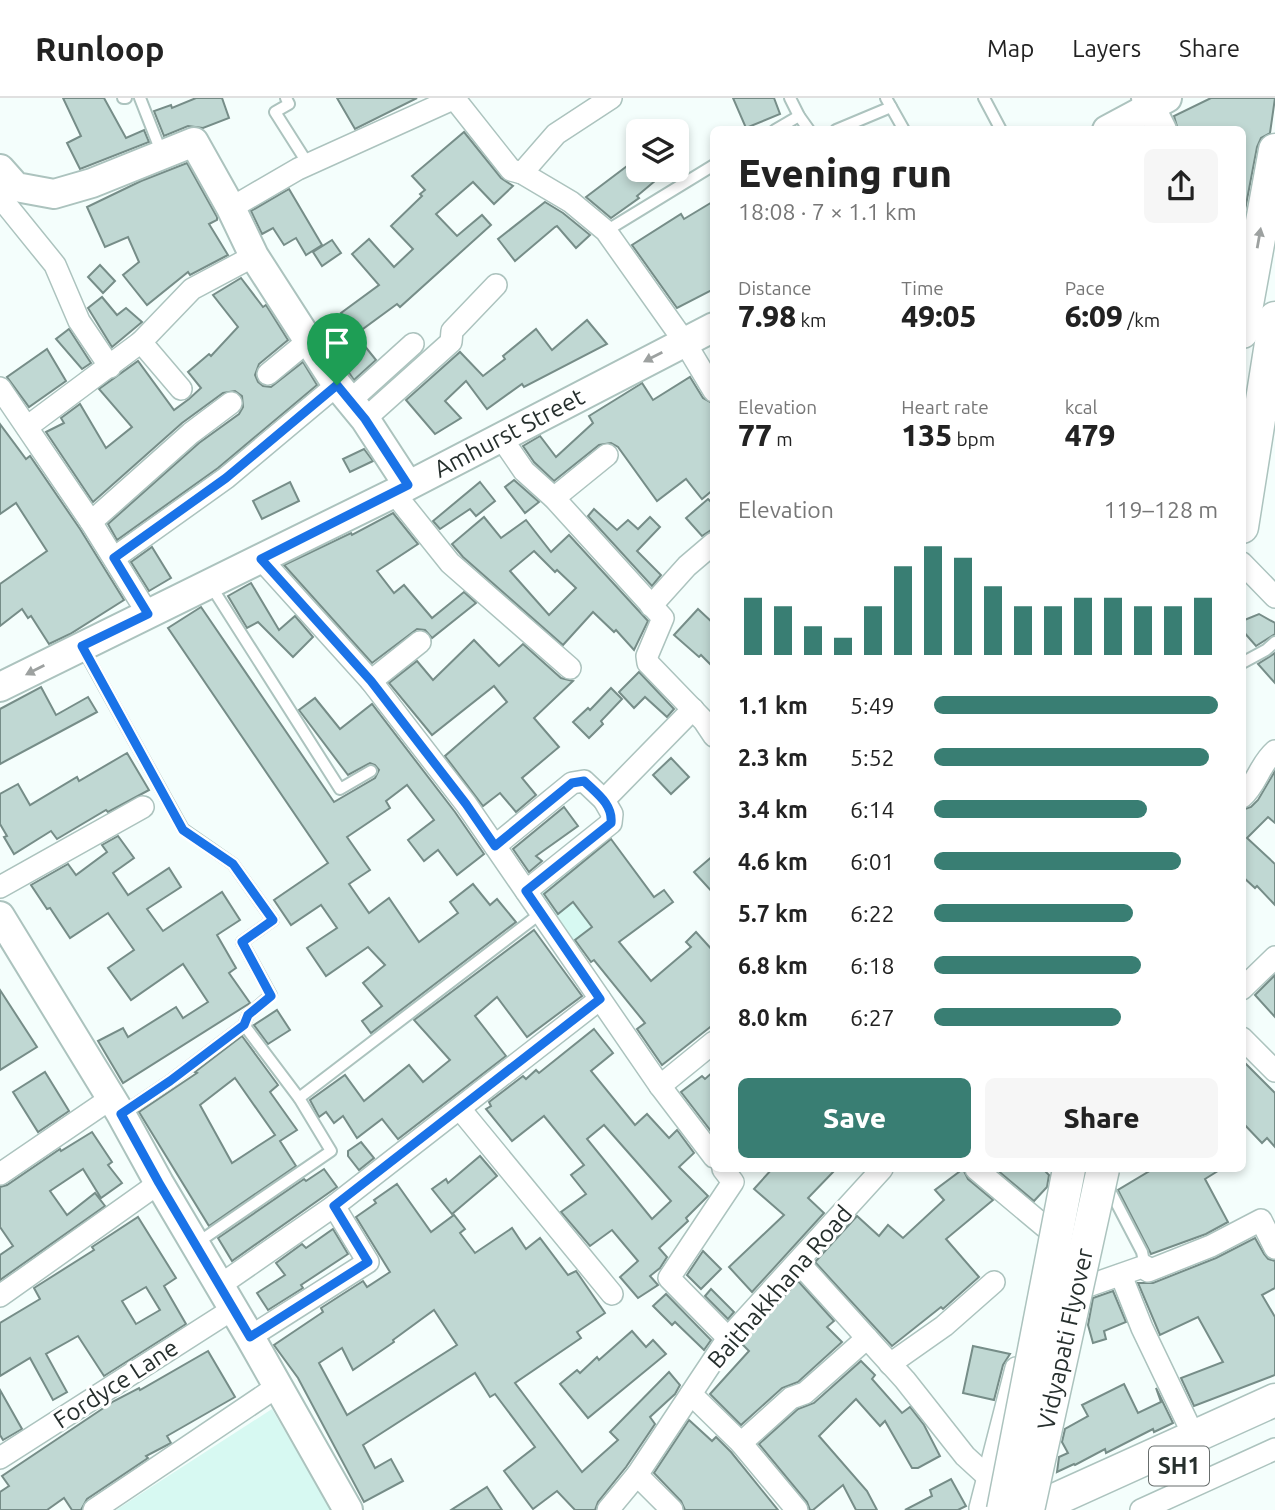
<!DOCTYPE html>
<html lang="en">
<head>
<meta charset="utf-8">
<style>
	:root { --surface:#fff; --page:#f6f6f6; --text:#222; --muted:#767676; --line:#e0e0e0; --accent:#397e73 }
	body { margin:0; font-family:Ubuntu,sans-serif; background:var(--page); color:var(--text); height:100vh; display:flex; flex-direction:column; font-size:26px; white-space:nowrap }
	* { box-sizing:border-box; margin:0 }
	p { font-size:23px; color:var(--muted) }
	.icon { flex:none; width:38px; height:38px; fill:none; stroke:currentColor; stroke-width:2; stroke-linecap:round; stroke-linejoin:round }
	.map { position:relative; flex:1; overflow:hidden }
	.drawer { position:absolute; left:710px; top:28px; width:536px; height:1046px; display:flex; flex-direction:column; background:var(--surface); border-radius:10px; box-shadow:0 4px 10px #0003 }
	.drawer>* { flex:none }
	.buttons { position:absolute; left:626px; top:21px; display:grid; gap:14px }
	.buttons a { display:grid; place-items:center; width:63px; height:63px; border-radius:10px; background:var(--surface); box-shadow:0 4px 10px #0003; font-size:35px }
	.pin { position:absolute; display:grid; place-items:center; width:60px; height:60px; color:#fff; margin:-72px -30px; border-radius:50% 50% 50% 0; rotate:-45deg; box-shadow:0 0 7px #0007 }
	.pin .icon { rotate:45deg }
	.round { display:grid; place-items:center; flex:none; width:74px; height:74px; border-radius:10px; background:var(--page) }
	.head { display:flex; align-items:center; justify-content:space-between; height:119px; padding:0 28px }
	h1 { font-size:38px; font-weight:800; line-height:52px }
	.figures { display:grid; grid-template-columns:repeat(3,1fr); gap:10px; height:119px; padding:7px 28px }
	.figures div { display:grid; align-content:center }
	.figures b { font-size:30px; font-weight:800 }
	.figures small { font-size:19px; font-weight:400 }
	.figures p { font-size:19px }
	.chart { height:196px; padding:14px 28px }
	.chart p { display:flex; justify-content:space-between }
	.chart svg { width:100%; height:126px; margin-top:7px; stroke:var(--accent); stroke-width:6 }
	.action { display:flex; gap:14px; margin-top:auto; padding:14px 28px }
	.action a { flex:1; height:80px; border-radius:10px; background:var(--accent); color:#fff; font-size:28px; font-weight:800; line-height:80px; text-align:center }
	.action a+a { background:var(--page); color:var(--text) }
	ul { padding:0 28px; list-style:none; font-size:23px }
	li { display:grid; grid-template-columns:112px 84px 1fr; align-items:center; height:52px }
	li i { height:18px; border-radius:9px; background:var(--accent) }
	header { display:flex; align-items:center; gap:42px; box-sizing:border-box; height:98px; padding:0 35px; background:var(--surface); border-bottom:2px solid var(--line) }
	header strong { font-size:33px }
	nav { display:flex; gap:38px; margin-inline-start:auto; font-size:24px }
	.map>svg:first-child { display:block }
	.built { fill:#d7f9f2 }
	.building { fill:#c0d8d3; stroke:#768d88; stroke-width:2; fill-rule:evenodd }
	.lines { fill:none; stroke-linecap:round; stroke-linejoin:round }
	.lane-casing { stroke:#acc3be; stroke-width:14 }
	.street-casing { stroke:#acc3be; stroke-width:24 }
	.secondary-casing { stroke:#acc3be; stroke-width:32 }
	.primary-casing { stroke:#acc3be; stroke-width:35 }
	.lane { stroke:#fff; stroke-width:10 }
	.street { stroke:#fff; stroke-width:21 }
	.secondary { stroke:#fff; stroke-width:28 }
	.primary { stroke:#fff; stroke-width:32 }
	.primary-bridge-casing { stroke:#acc3be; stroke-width:35; stroke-linecap:butt }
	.primary-bridge { stroke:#fff; stroke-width:32 }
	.oneway { fill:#9da1a0 }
	.route-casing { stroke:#fff; stroke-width:14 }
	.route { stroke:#1a73e8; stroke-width:9 }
	.labels { text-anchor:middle; stroke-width:6; stroke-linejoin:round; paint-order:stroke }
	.shield { fill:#fff; stroke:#676d6c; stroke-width:2 }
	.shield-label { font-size:23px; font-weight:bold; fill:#262f2d }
	.street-label { font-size:24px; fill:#262f2d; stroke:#fff }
</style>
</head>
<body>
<header>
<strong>Runloop</strong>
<nav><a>Map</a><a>Layers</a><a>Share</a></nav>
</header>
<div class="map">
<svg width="1275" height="1412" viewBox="0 0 1275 1412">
	<rect width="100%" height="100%" fill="#f4fefc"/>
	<g class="built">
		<polygon points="603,741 648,802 582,855 534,794"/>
		<polygon points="272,1311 331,1412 116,1412 159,1384"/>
	</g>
	<g class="building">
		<polygon points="63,0 104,0 126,40 144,32 149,44 80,71 67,45 81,38"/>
		<polygon points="196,0 222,0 229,20 203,30 188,28 164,38 154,13 171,7 172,10"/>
		<polygon points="337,0 417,0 355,31"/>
		<polygon points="733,0 774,0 780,16 746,30"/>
		<polygon points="1211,0 1275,0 1270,35 1261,40 1257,49 1242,128 1242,32 1178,32 1174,18"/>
		<polygon points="464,34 501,80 513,88 494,106 473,84 436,116 457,138 482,117 491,127 400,209 397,206 356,236 341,215 379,187 352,156 369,141 394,169 413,151 391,128 422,98 420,96 425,92 412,78"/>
		<polygon points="639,59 639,72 668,72 637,98 639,100 611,120 586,99"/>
		<polygon points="187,65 217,119 217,122 209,126 228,157 190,177 188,174 147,207 123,177 139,164 128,139 105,149 87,109 141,83"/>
		<polygon points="289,91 322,147 306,157 296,140 284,147 273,130 262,136 251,113"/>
		<polygon points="714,103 714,191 677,210 632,147 681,116 684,121"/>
		<polygon points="545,104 563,115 590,137 576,150 557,128 555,129 515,163 498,141"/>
		<polygon points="332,142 341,155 322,168 313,154"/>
		<polygon points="100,167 115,183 103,195 88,179"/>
		<polygon points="241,180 263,209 266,207 288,242 259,266 255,277 258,284 263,288 271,289 303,264 317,287 218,370 117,442 108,426 199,345 239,316 243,309 242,298 235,293 223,295 182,325 93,404 46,334 64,325 61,320 80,306 106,350 132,329 99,291 138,263 174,312 189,301 201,290 188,274 209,256 211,258 238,229 213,197"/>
		<polygon points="102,199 117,217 126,210 142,224 112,249 88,210"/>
		<polygon points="587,222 607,246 524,289 522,286 487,311 466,283 445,303 461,320 435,336 406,302 460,254 483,278 505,261 503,258 536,231 552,252"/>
		<polygon points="69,231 91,265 82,271 56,241"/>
		<polygon points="351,231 376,262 354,282 331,248"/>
		<polygon points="47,251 66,283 29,309 7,279"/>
		<polygon points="690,279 703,300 714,306 714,391 702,401 686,381 657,403 618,349 611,345 599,347 554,383 534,364 523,348 540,338 556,359 593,325 589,318 639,287 642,285 653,302"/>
		<polygon points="0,326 26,361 30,358 80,431 124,502 70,536 49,546 31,518 28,520 22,511 0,528 0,486 47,453 16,405 0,416"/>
		<polygon points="364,351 373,363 350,374 343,361"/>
		<polygon points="514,382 539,404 525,415 505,389"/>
		<polygon points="290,384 299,403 262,421 253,403"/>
		<polygon points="480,384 495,403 476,418 470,411 440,431 433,423"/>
		<polygon points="708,401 714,407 714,430 702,438 686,420"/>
		<polygon points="594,411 617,432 628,422 638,431 650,419 660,429 637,453 661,477 652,488 588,418"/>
		<polygon points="393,415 418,446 377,473 394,495 404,487 432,520 464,494 476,505 432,540 425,532 417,531 372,565 284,467 351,435 352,437"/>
		<path d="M484,419L501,440L526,422L551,454L569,437L648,523L634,552L616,532L614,534L593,514L563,547L463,459L452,446ZM534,453L555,474L557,472L576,490L549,517L510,473Z"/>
		<polygon points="152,449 171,480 149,493 131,464"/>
		<polygon points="251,485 279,532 295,518 313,539 293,559 258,524 247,530 228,498"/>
		<polygon points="201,509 334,704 375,680 379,672 375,667 370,665 348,677 299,612 315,600 340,631 372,606 455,714 484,756 457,777 438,752 424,763 408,742 434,722 407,687 386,703 390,710 347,739 370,772 349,786 369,815 389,800 419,844 458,815 450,804 473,786 490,807 497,801 516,824 371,935 362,923 382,908 363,885 385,867 368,849 326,878 307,850 337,830 321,807 291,827 274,802 328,765 168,530"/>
		<polygon points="698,511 714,526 714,570 701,557 699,559 674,537"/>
		<polygon points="1259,516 1275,525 1275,536 1256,548 1242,532 1242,523"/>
		<polygon points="474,542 499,568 523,546 561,580 573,583 534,620 559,649 522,680 536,697 516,714 500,695 483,708 445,658 507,604 494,588 432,637 389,585 417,563 433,582"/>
		<polygon points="1275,555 1275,585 1258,566"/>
		<polygon points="639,574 674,611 667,619 645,599 634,610 619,594"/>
		<polygon points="41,589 56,617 88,599 97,614 0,666 0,611"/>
		<polygon points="611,590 622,601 601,623 603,626 589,640 573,624 588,610 590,612"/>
		<polygon points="127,655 149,692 108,714 106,712 57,741 51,733 14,756 4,739 7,738 0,726 0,696 18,686 30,707 77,679 79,683"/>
		<polygon points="671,660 689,679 671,696 653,677"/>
		<polygon points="1275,673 1275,725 1268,719 1247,740 1275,766 1275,807 1257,788 1255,790 1242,778 1242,712 1251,709 1258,702"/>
		<polygon points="564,709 578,728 536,758 542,763 529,774 513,751"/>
		<polygon points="118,738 134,760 113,775 128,797 169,770 181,789 147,811 163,833 222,794 240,822 217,837 236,870 229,875 250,905 123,985 98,943 123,930 128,939 176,909 183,920 208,904 183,866 131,902 108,870 134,852 108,815 70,840 50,810 47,811 31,787 68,766 76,777 107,754 102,747"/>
		<polygon points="611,741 654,799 664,792 673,804 619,844 651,883 691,849 686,844 696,834 714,854 714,926 662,967 637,931 645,925 594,862 591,864 575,842 592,829 573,804 558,816 544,796"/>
		<polygon points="714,757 714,796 694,774"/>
		<polygon points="534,832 582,898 527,939 497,899 475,918 506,958 398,1041 382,1021 357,1040 343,1018 334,1025 326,1014 319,1019 310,1002 345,977 364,1003 409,967 423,984 450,962 414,922"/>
		<polygon points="1275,877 1275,919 1255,897"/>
		<polygon points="0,892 37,949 0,972"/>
		<polygon points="277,912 290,932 268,946 254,927"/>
		<path d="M594,931L613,955L591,973L635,1027L647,1016L669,1040L677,1032L694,1055L679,1069L708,1098L686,1120L688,1123L659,1150L667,1159L660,1170L650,1178L658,1187L638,1200L620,1179L638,1163L612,1132L590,1148L561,1114L586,1096L571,1077L584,1067L544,1018L512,1043L486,1011L491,1008L489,1004L523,978L526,981L536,972L539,975ZM604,1027L671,1103L652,1121L587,1041Z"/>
		<path d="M242,938L278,987L270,994L297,1032L280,1043L296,1068L209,1128L139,1014L197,975L195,974ZM235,980L275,1037L232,1065L200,1007Z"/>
		<polygon points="1242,962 1275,995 1275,1049 1267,1040 1262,1045 1242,1024"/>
		<polygon points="714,973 714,1037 681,994 702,978 705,981"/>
		<polygon points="45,974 69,1013 38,1034 13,994"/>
		<polygon points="92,1034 112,1064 108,1067 122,1085 101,1100 83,1071 50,1093 67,1117 95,1095 105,1108 0,1182 0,1157 13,1148 0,1129 0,1089 7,1087 60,1051 61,1053"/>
		<polygon points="361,1044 374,1060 359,1072 348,1058 348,1053"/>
		<polygon points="480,1058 497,1078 452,1116 432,1091 446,1081 448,1085"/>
		<polygon points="324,1071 337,1089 232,1163 218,1140 304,1081 306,1083"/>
		<polygon points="772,1071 836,1071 808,1100 824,1115 752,1194 729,1169 784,1117 754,1091"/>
		<polygon points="963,1071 968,1081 993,1102 946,1141 979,1179 943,1211 941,1209 892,1248 815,1164 857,1118 879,1138 888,1127 903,1140 944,1102 935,1092"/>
		<polygon points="996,1071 1043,1071 1049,1077 1047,1089 1034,1103"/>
		<polygon points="1153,1071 1221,1071 1205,1081 1228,1124 1206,1136 1151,1156 1118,1092"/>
		<path d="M397,1086L431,1134L454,1117L465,1131L460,1135L475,1155L512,1130L526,1151L540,1140L568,1177L576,1173L605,1215L577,1234L581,1240L515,1285L582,1374L618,1342L610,1334L669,1274L680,1287L675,1296L650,1319L655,1326L626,1369L598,1404L595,1412H575L557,1393L533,1411L504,1373L535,1349L495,1296L490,1299L475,1275L363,1347L375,1370L391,1361L403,1383L364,1404L298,1280L274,1247L323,1214L321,1210L363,1183L367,1189L390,1174L356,1119L376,1105L374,1102ZM434,1212L457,1247L347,1317L319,1265L342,1250L353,1272L394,1244L393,1242Z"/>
		<path d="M138,1119L176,1180L164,1188L186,1226L104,1278L78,1238L46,1256L67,1294L53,1302L30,1260L0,1278V1225L40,1201L34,1190L94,1152L92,1149ZM146,1189L160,1212L136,1226L122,1203Z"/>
		<polygon points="333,1131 348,1156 301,1187 303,1190 268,1212 257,1195 285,1177 276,1165 302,1146 306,1150"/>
		<polygon points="1255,1140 1264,1156 1268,1161 1275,1163 1275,1190 1262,1197 1275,1219 1275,1277 1194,1308 1181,1280 1223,1264 1198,1219 1160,1237 1138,1185 1153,1185 1216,1160"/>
		<polygon points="703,1153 721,1171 701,1191 687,1177"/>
		<polygon points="798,1183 834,1223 827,1229 842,1244 798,1284 782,1290 741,1327 710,1296 749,1253 741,1245"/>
		<polygon points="711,1191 734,1214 728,1221 705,1198"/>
		<polygon points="1113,1193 1126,1224 1104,1233 1106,1241 1093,1245 1088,1227 1093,1200"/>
		<polygon points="666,1196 711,1242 704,1252 675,1224 672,1227 653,1208"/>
		<polygon points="632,1233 646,1249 653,1242 666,1256 588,1320 560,1286 577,1272 580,1275 597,1259 599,1262"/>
		<polygon points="973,1248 1010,1256 1003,1267 994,1302 963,1295"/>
		<polygon points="208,1253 235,1299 167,1338 171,1345 146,1358 148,1360 87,1401 81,1412 72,1412 64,1400 47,1412 0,1412 0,1394 9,1388 2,1378 114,1303 139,1290 140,1292"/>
		<polygon points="861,1263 875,1277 872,1281 902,1315 910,1309 924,1327 940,1358 918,1370 912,1370 885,1323 880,1328 856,1301 819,1338 867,1393 877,1412 856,1412 843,1387 813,1412 810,1412 807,1404 759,1346 798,1311 814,1305"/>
		<polygon points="1124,1286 1138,1315 1161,1304 1156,1290 1173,1325 1154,1334 1153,1331 1106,1355 1105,1351 1075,1367 1074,1366 1057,1374 1059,1359 1068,1355 1062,1344 1065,1331 1088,1318 1082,1307"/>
		<polygon points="0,1292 22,1331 3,1342 0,1337"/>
		<polygon points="689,1322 712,1343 716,1339 731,1354 778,1412 685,1412 681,1403 654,1375"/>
		<polygon points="951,1381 966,1408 958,1412 905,1412 932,1398 930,1392"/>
		<polygon points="487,1389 502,1412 451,1412"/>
	</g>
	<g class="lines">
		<g class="lane-casing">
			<g id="lane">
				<polyline points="123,0 126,0"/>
				<polyline points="140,0 162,56"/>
				<polyline points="286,0 289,6 275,14 308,66"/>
				<polyline points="790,0 799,18 809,32"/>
				<polyline points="886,0 904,32"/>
				<polyline points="984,0 1001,32"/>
				<polyline points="775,32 799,18"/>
				<polyline points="836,32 891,9"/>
				<polyline points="606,133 714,67"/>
				<polyline points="211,488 340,691 371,673"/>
				<polyline points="82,549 183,731 233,766 273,822 242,844 271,897 248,917 244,927 299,1000 331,1053 197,1145"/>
				<polyline points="1242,565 1266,552 1275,544"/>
				<polyline points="299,1000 541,815"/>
				<polyline points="121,1016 170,983 244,927"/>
				<polyline points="1107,1087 1142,1154 1145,1168"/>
			</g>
		</g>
		<g class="street-casing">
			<g id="street">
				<polyline points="454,0 511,72 522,75 571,104 606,133 684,243 714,293"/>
				<polyline points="522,75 556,36 611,0"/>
				<polyline points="0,99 55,167 79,223 110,269"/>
				<polyline points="231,110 298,71 455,0"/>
				<polyline points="141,244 181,291"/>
				<polyline points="268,276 308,243"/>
				<polyline points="0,290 91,424 148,516"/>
				<polyline points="351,302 413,246"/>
				<polyline points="365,321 451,244 452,233 496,187"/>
				<polyline points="27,329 141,244 192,191 254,158"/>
				<polyline points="500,338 524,373 554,400 663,520 647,558 648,565 704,623 714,638"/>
				<polyline points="394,395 450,465 570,570"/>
				<polyline points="554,400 607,357"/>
				<polyline points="91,424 191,335 231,305"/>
				<polyline points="114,460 226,380 337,287"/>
				<polyline points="261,461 371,583 466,706 660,988 714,1059"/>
				<polyline points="1242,465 1275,499"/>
				<polyline points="651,508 687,468 714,445"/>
				<polyline points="371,583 420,544"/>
				<path d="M1242,699C1257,686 1259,667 1275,653"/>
				<polyline points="495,748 572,685 584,683 604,702"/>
				<polyline points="0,789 143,709"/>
				<polyline points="526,793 611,725 612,716 604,702 693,611"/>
				<polyline points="1242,891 1275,859"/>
				<polyline points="1242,940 1275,973"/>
				<polyline points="660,988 714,944"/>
				<polyline points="460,1011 612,1196"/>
				<polyline points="723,1071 733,1084 669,1180 728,1240"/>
				<polyline points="976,1071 1050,1133"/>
				<polyline points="0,1076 110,1001"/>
				<polyline points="799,1165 905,1282 965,1358 989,1380"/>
				<polyline points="1121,1177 1142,1230 1190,1330"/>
				<polyline points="219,1188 334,1108 600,901"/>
				<polyline points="1082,1190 1145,1168 1148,1173 1211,1148 1261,1122 1275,1150"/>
				<polyline points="0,1198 159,1085"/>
				<polyline points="250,1239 368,1164 334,1108"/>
				<polyline points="890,1266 944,1228 994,1184"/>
				<polyline points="691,1296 741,1345 797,1412"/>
				<polyline points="741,1345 791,1300 805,1295 867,1240"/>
				<polyline points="0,1360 233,1211"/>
				<polyline points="637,1377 672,1412"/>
				<polyline points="980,1410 1016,1270"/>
				<polyline points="94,1412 278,1288"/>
				<polyline points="608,1412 637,1377 728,1240 882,1071"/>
				<polyline points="1141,1412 1275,1351"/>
			</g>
		</g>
		<g class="secondary-casing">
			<g id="secondary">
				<polyline points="1146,0 1162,32"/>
				<polyline points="1107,32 1167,0"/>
				<polyline points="0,71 16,89 54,96 92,85 194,44 231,110 254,158 337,287 365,321 408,387"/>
				<path id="s1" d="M0,589L394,395L714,229"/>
				<polyline points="0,818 121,1016 159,1085 250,1239 348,1412"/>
			</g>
		</g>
		<g class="primary-casing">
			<g id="primary">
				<polyline points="1242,234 1275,52"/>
				<polyline points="1242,429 1275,220"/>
				<polyline points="1032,1412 1275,1302"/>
			</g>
		</g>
		<use href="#lane" class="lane"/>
		<use href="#street" class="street"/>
		<use href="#secondary" class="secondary"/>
		<use href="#primary" class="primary"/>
		<g class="primary-bridge-casing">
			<g id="primary-bridge">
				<polyline points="1003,1412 1069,1071"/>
				<path id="s2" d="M1028,1412L1103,1071"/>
			</g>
		</g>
		<use href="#primary-bridge" class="primary-bridge"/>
	</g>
	<defs><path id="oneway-solid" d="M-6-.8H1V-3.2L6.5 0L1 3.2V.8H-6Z" transform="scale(1.75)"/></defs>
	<g class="oneway">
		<use href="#oneway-solid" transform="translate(1259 140) rotate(-80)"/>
		<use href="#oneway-solid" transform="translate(653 259) rotate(153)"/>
		<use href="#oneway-solid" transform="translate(35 572) rotate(153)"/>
	</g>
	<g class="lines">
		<g class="route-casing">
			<path id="route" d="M337,287L365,321L408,387L261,461L371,583L466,706L495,748L572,685L584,683C596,695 613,706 611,725L526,793L600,901L334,1108L368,1164L250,1239L159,1085L121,1016L170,983L244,927L248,917L271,898L242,844L273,822L233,766L183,732L82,548L148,516L114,460L226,380Z"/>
		</g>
		<use href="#route" class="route"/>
	</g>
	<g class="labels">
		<rect class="shield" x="1149" y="1348.5" width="60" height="39" rx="5"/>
		<g class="shield-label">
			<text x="1179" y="1376">SH1</text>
		</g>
		<g class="street-label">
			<text dy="8" stroke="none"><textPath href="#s1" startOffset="569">Amhurst Street</textPath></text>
			<text transform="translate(780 1189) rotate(-49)" y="8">Baithakkhana Road</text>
			<text dy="8" stroke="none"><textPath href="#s2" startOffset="175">Vidyapati Flyover</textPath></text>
			<text transform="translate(116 1286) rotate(-33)" y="8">Fordyce Lane</text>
		</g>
	</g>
</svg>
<div class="buttons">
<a><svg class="icon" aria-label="layers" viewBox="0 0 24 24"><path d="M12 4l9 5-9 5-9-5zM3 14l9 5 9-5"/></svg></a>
</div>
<div class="pin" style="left:337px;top:287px;background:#1e9e55"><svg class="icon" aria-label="arrive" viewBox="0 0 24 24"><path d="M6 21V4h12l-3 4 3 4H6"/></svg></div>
<section class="drawer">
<div class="head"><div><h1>Evening run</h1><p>18:08 · 7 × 1.1 km</p></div><a class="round"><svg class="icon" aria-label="share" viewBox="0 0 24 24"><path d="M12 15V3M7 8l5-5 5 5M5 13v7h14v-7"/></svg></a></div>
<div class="figures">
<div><p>Distance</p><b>7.98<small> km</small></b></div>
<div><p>Time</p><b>49:05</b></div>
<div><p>Pace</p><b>6:09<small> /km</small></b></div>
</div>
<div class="figures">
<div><p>Elevation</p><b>77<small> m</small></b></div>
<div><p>Heart rate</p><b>135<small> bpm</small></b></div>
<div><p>kcal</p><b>479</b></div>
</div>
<div class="chart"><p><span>Elevation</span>119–128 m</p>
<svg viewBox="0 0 160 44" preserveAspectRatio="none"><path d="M5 44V24M15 44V27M25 44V34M35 44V38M45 44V27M55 44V13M65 44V6M75 44V10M85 44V20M95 44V27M105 44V27M115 44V24M125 44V24M135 44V27M145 44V27M155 44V24"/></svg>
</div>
<ul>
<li><b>1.1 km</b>5:49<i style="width:100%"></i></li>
<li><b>2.3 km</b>5:52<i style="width:97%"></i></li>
<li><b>3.4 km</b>6:14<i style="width:75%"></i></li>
<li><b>4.6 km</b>6:01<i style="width:87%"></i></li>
<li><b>5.7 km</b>6:22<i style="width:70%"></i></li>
<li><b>6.8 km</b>6:18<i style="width:73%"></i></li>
<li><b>8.0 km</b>6:27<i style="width:66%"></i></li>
</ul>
<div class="action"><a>Save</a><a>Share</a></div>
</section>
</div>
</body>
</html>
